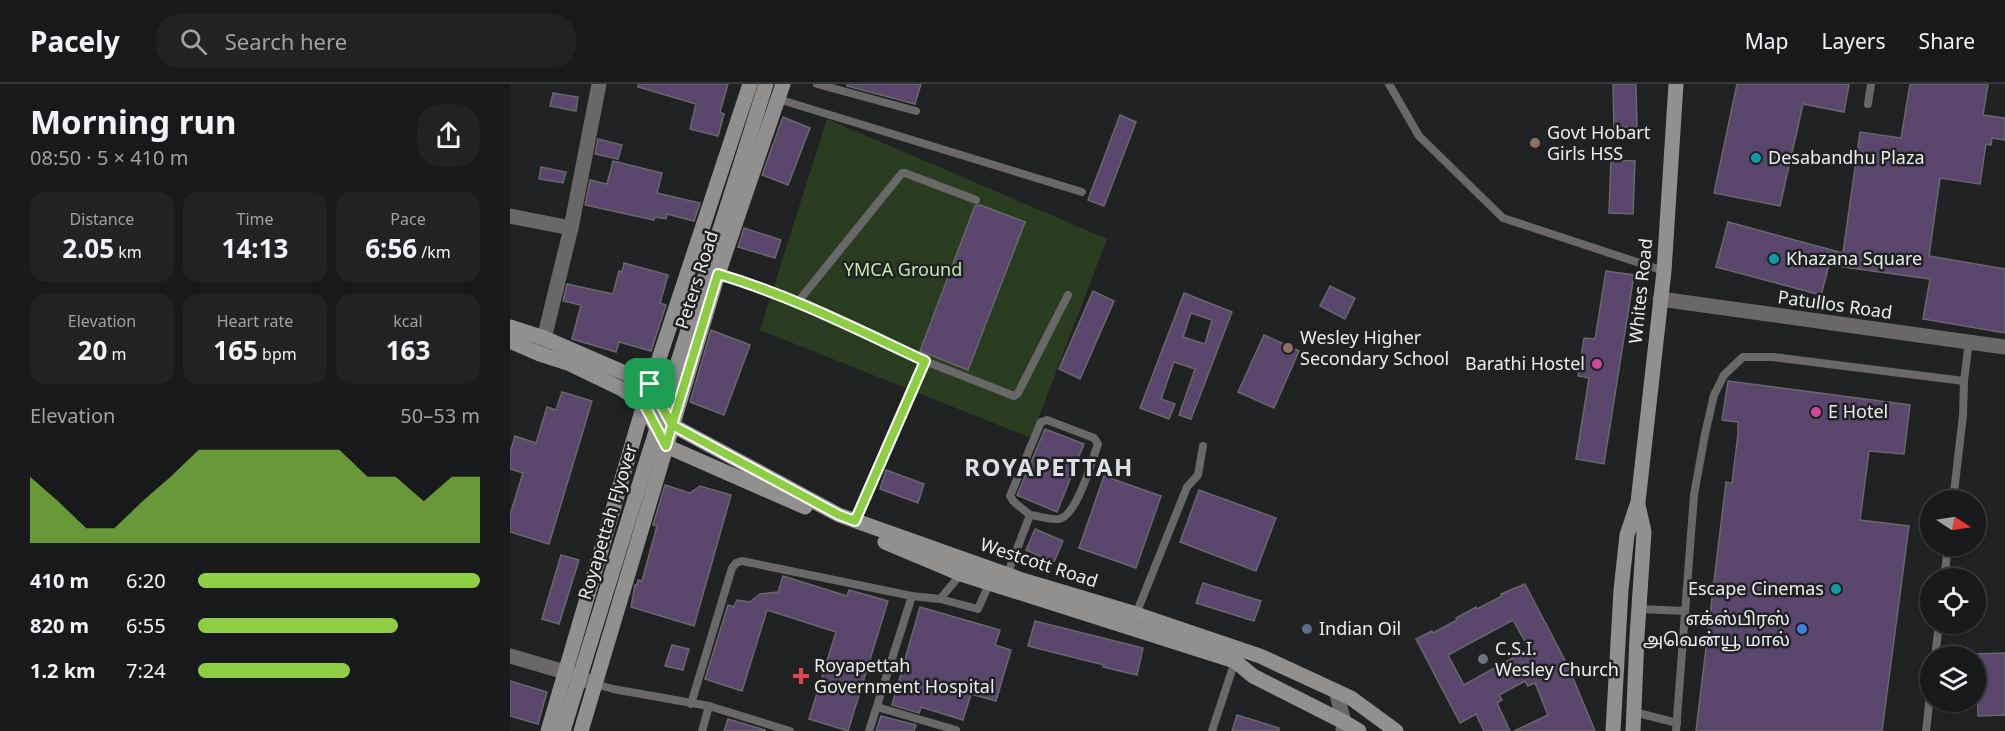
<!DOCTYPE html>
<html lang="en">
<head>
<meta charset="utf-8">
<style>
	:root { --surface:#17191a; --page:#202223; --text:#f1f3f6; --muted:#9ea0a2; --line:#363839; --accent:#8dce45 }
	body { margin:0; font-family:"Noto Sans","Noto Sans Tamil",sans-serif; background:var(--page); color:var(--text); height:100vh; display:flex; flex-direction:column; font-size:22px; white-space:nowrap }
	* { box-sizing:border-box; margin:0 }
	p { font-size:20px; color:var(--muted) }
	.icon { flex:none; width:33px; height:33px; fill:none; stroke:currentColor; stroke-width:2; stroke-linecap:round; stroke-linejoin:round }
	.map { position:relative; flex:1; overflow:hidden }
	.side { display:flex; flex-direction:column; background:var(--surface); width:510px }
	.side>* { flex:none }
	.needle { width:39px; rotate:102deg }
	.buttons { position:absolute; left:1410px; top:406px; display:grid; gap:12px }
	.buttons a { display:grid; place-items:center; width:66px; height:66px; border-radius:50%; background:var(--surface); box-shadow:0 2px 4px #0004,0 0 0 2px var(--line); font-size:30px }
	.pin { position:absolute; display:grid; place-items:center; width:51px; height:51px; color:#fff; margin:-26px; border-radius:12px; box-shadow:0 3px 9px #0006 }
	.round { display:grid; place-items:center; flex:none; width:63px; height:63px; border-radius:24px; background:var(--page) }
	.summary { display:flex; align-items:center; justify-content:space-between; height:102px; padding:0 30px }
	h1 { font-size:33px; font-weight:700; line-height:45px }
	.stats { display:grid; grid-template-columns:repeat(3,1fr); gap:9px; height:102px; padding:6px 30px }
	.stats div { display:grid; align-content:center; border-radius:15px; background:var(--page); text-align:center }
	.stats b { font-size:26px; font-weight:700 }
	.stats small { font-size:16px; font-weight:400 }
	.stats p { font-size:16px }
	.chart { height:168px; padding:12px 30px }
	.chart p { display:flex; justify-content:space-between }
	.chart svg { width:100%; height:108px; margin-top:6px; fill:var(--accent); opacity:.7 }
	ul { padding:0 30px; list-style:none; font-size:20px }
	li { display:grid; grid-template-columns:96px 72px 1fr; align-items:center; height:45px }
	li i { height:15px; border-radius:8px; background:var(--accent) }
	header { display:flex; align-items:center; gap:36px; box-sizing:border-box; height:84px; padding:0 30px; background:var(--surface); border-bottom:2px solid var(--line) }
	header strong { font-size:28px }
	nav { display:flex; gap:33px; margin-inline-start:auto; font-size:21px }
	.search { width:420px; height:54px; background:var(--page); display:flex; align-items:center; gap:15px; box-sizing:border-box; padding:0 21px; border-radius:24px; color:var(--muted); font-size:22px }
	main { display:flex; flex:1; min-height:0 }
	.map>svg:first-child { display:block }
	.green { fill:#2a3c20 }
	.building { fill:#5a466c; stroke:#68676a; stroke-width:1.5; fill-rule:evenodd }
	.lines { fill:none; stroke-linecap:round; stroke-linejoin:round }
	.service { stroke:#696767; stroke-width:8 }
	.minor { stroke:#696767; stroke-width:15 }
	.tertiary { stroke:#696767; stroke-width:15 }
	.secondary { stroke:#928f8f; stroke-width:15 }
	.secondary-bridge { stroke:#928f8f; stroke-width:15 }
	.route-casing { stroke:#fff; stroke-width:12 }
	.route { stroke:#8dce45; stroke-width:8 }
	.education-dot { fill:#8d6e63; stroke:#1f2123; stroke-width:2 }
	.culture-dot { fill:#0f9aa8; stroke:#1f2123; stroke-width:2 }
	.hotel-dot { fill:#d1479c; stroke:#1f2123; stroke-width:2 }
	.service-dot { fill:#5c6f8a; stroke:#1f2123; stroke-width:2 }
	.shop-dot { fill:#3f7fe0; stroke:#1f2123; stroke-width:2 }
	.worship-dot { fill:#6b7280; stroke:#1f2123; stroke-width:2 }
	.health-dot { fill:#e0444e; stroke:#1f2123; stroke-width:2 }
	.labels { text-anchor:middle; stroke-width:5; stroke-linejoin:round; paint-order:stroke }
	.poi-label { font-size:18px; fill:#ecedee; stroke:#1f2123; text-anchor:start }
	.park-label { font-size:18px; fill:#c2ebab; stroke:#1f2123 }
	.street-label { font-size:18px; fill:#ecedee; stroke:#1f2123 }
	.district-label { font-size:24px; font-weight:bold; letter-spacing:1.5px; fill:#dedfe3; stroke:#1f2123 }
</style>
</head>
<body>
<header>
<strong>Pacely</strong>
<div class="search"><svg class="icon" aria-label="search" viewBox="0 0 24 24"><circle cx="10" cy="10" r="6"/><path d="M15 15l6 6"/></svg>Search here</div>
<nav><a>Map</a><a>Layers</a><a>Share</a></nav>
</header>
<main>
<section class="side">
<div class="summary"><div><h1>Morning run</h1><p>08:50 · 5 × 410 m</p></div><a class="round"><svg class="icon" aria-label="share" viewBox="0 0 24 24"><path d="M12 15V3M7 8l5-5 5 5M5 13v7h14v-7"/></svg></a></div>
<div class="stats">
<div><p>Distance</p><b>2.05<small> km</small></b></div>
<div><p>Time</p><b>14:13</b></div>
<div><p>Pace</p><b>6:56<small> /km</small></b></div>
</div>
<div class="stats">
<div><p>Elevation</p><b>20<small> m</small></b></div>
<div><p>Heart rate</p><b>165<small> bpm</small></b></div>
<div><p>kcal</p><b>163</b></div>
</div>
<div class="chart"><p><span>Elevation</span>50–53 m</p>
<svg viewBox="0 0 160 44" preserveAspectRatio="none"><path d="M0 44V17L10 27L20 38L30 38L40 27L50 17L60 6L70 6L80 6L90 6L100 6L110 6L120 17L130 17L140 27L150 17L160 17V44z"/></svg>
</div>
<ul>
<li><b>410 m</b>6:20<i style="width:100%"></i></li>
<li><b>820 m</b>6:55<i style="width:71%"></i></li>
<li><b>1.2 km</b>7:24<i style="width:54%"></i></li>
</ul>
</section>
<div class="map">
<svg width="1495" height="647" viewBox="0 0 1495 647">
	<rect width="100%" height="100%" fill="#1f2123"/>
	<polygon class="green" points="317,35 597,155 521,354 250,246"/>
	<g class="building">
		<polygon points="128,0 218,0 210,28 214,30 208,52 180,45 186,20 128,3"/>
		<polygon points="337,0 411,0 405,20 337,2"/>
		<polygon points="1103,0 1126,0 1127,43 1104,44"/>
		<polygon points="1227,0 1339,0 1334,28 1293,20 1270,122 1204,109"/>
		<polygon points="1400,0 1478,0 1473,31 1495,34 1495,56 1482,54 1481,61 1476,60 1470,100 1430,94 1419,172 1495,185 1495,249 1413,235 1420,195 1319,181 1311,211 1206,183 1218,138 1333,169 1350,48 1391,54"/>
		<polygon points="43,9 68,13 66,27 40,22"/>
		<polygon points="610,31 626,38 594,122 578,116"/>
		<polygon points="273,33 300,44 278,101 252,91"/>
		<polygon points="88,55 112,61 108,75 85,70"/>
		<polygon points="1101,76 1125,77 1123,130 1099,129"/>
		<polygon points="103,77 152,89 147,109 190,119 184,137 157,130 156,135 145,133 144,136 75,121 80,96 97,100"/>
		<polygon points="31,83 56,88 53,99 29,95"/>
		<polygon points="470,121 515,138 458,286 410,267 465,122"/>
		<polygon points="234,144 271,156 265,174 228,163"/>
		<polygon points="114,179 158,191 150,219 156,221 141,267 109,258 106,268 62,255 71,221 53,217 57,200 103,210 109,187 112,188"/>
		<polygon points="1096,187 1124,191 1094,380 1066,375 1079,294 1068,292 1074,254 1085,255"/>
		<polygon points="820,202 845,214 835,235 810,222"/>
		<polygon points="583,207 604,217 570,295 549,285"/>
		<path d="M674,209L722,228L681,335L669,331L685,285L664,278L651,315L665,320L659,335L630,324ZM681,229L702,236L695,260L673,253Z"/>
		<polygon points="201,246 240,261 214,331 180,318"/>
		<polygon points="754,251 789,267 764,324 728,308"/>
		<polygon points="1218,297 1400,321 1394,370 1359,367 1350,436 1399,442 1372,647 1186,647 1216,398 1222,399 1228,350 1228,338 1212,336"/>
		<polygon points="52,308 82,317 39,460 0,448 0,431 13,389 0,385 0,369 5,352 26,359 37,323 46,326"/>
		<polygon points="535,345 574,360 547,428 507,411"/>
		<polygon points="376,386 414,400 408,419 370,405"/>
		<polygon points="594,392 651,412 626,484 569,464"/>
		<polygon points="155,401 180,409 190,402 221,411 184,542 121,523 125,501 127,501 128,496 132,497 147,442 143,441"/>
		<polygon points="689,406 766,434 746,487 670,458"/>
		<polygon points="525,445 553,457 544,478 516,466"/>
		<polygon points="51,471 69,476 49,540 32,535"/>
		<polygon points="273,492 337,512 339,506 378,517 338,647 299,635 326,548 257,526 232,607 195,595 218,521 224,523 227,516 240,518 250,510 268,508"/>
		<polygon points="693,499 751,517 744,537 686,519"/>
		<path d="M1015,500L1058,582L1085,647H1004L1038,631L1025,599L1018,602L1015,597L989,611L992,616L987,619L1000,647H974L966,630L950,639L906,555L922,547L923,549L947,536L946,534L966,523L967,525L992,512L991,510ZM1003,536L1019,565L954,601L938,571Z"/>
		<polygon points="410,523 490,546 485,561 501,566 486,617 461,610 453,636 411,623 409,629 382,621"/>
		<polygon points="525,537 633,564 627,591 593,583 594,581 518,562"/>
		<polygon points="162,561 179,565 173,586 155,582"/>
		<polygon points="1495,569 1495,631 1468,632 1466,570"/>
		<polygon points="0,597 37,608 28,640 0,632"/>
		<polygon points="727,631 769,644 769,647 722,647"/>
		<polygon points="371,632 406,641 404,647 366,647"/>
		<polygon points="218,635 255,646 255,647 214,647"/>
	</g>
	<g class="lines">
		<g class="service">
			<polyline points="307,0 406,27"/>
			<polyline points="879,0 909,52 993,134 1154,187"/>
			<polyline points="268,15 572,108"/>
			<polyline points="1358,20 1361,0"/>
			<polyline points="208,190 228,196 287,219 392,89 395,89 466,116"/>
			<polyline points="287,219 415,277 504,312 508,309 558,211"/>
			<polyline points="1443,417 1453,331 1454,297 1459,258"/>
			<polyline points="345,437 415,277"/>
			<path d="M497,491L520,431C528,432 540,436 549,435C567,432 582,376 588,360L584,354L537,336L531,338L500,412L504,418L520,431"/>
			<polyline points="1434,495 1438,462"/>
			<polyline points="430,515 468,525 480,498"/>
			<polyline points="1130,525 1175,527"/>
			<polyline points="626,530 677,403 688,391 693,362"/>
			<polyline points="1425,573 1429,540"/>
			<polyline points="85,600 103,605 199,622 280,647"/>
			<polyline points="181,620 222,484 226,479 232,477 402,512 430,515 451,490"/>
			<polyline points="367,623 446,646"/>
			<polyline points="1124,628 1167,639"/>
			<polyline points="192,647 199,622"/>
			<polyline points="359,647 402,512"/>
			<polyline points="702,647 725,577"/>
			<polyline points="1166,647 1184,411 1195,350 1204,311 1214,291 1233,273 1263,273 1454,297"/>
			<polyline points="1416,647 1420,612"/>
		</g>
		<g class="minor">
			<polyline points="0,132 61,144"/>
			<polyline points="31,267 61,144 89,0"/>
			<polyline points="0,572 55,588 85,600"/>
			<polyline points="826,607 834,638 833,647"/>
		</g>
		<polyline class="tertiary" points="1150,215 1495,263"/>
		<g class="secondary">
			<polyline points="0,243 34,254 140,300 162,341 329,431 512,496 626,530 750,572 841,614 886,647"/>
			<polyline points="0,257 30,270 58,279 112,305 134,320 156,362 295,423"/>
			<polyline points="375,458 451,490 725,577 743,592 834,638 849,647"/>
			<polyline points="38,647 134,320 240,0"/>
			<polyline points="71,647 208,190 273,0"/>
			<polyline points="1103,647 1111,506 1117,451 1128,418 1154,187 1166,0"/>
			<polyline points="1123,647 1127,553 1134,448 1128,421"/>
		</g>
		<polyline class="secondary-bridge" points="53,647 136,379 256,0"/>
	</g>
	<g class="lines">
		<g class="route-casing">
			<path id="route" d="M140,300L134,320L156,362L162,341L329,431L345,437L415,277C348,246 280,211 208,190L162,341L140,300"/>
		</g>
		<use href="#route" class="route"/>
	</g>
	<g class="education-dot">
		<circle cx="1025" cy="59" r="6"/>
		<circle cx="778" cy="264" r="6"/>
	</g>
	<g class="culture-dot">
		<circle cx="1246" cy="74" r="6"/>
		<circle cx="1264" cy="175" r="6"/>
		<circle cx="1326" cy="505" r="6"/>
	</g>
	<g class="hotel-dot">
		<circle cx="1087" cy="280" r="6"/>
		<circle cx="1306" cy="328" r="6"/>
	</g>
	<circle class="service-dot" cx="797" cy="545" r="6"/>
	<circle class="shop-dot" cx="1292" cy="545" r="6"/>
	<circle class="worship-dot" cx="973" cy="575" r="6"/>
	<path class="health-dot" d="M288 583h6v6h6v6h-6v6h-6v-6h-6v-6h6z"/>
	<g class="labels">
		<g class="poi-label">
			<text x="1037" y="55">Govt Hobart<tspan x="1037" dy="21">Girls HSS</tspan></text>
			<text x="1258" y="80">Desabandhu Plaza</text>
			<text x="1276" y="181">Khazana Square</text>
			<text x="790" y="260">Wesley Higher<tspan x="790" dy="21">Secondary School</tspan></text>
			<text x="1075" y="286" text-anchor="end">Barathi Hostel</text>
			<text x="1318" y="334">E Hotel</text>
			<text x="1314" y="511" text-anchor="end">Escape Cinemas</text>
			<text x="1280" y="541" text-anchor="end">எக்ஸ்பிரஸ்<tspan x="1280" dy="21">அவென்யூ மால்</tspan></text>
			<text x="809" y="551">Indian Oil</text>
			<text x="985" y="571">C.S.I.<tspan x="985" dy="21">Wesley Church</tspan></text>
			<text x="304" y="588">Royapettah<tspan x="304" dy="21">Government Hospital</tspan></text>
		</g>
		<g class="park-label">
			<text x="393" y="192">YMCA Ground</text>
		</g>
		<g class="street-label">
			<text transform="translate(187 196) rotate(-72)" y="6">Peters Road</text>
			<text transform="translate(1131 207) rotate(-84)" y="6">Whites Road</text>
			<text transform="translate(1325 221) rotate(8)" y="6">Patullos Road</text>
			<text transform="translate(98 438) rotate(-73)" y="6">Royapettah Flyover</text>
			<text transform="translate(529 479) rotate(18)" y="6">Westcott Road</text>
		</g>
		<g class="district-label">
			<text x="539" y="392">ROYAPETTAH</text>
		</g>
	</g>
</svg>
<div class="buttons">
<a><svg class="needle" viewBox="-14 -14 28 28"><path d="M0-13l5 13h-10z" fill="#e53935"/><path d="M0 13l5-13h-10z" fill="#9ea0a2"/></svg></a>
<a><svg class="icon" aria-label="locate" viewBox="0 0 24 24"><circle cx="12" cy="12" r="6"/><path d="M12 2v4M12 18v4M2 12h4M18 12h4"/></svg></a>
<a><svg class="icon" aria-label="layers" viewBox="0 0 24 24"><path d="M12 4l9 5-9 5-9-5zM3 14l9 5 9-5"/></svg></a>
</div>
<div class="pin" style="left:140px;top:300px;background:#1e9e55"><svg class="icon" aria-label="arrive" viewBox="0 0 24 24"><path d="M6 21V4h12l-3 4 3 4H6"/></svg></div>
</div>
</main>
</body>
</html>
